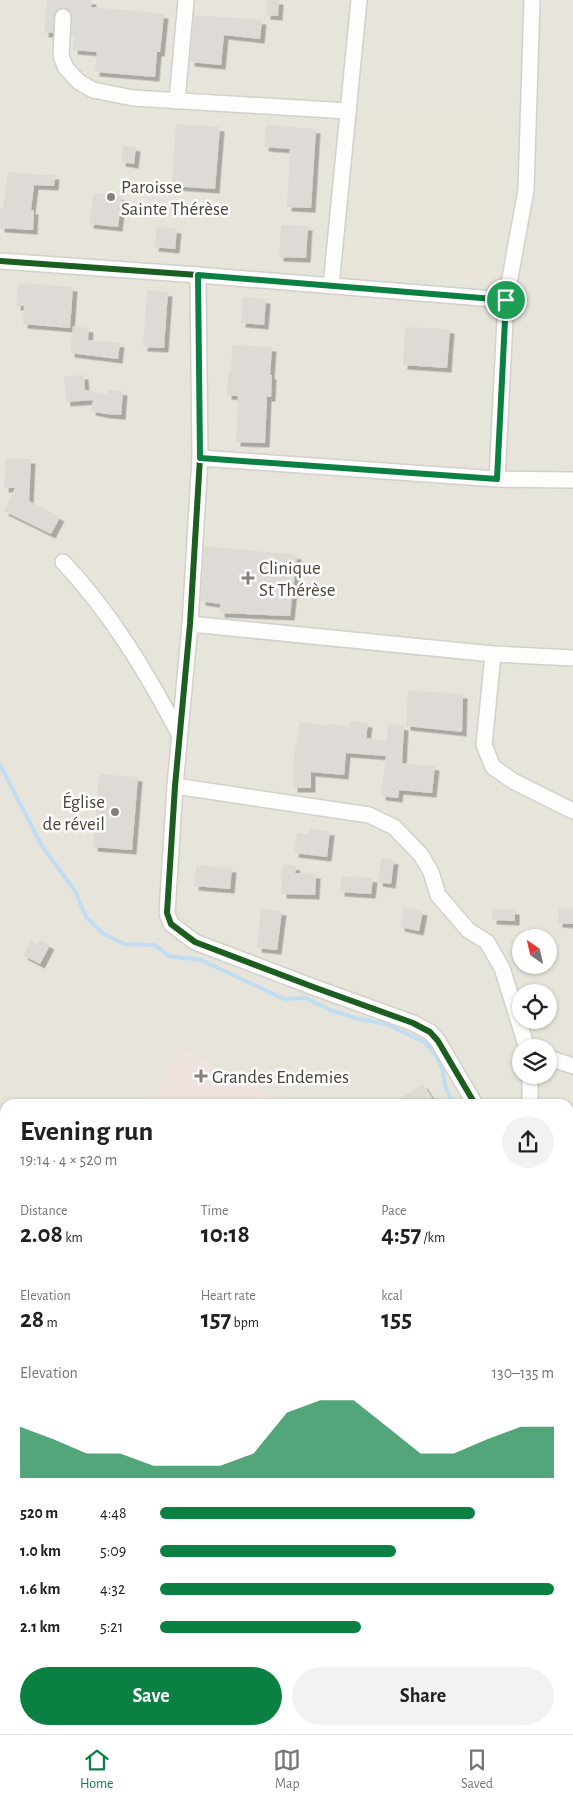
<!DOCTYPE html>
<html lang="en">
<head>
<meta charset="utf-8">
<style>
	:root { --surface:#fff; --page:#f2f2f2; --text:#202124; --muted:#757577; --line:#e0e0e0; --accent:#0b8043 }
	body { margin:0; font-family:"Alegreya Sans",sans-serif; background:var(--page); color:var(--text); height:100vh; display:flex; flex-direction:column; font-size:19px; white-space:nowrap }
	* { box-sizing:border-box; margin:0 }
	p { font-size:16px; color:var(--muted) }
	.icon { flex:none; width:28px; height:28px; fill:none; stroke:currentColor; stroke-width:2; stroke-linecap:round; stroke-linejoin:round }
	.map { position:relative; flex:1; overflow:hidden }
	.side { position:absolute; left:0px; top:1099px; width:574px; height:636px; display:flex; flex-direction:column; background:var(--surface); border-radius:15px 15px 0 0; box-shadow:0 1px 4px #0004 }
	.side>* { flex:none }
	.needle { width:32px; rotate:326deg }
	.fabs { position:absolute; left:512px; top:929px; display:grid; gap:10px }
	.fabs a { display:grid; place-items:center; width:45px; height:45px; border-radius:50%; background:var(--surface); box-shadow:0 1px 4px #0004; font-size:25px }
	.pin { position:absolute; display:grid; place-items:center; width:42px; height:42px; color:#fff; margin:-21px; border:2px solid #fff; border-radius:50%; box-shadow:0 1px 5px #0007 }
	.round { display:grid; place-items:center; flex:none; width:52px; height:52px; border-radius:26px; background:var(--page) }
	.head { display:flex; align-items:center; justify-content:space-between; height:85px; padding:0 20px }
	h1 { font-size:28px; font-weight:700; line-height:38px }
	.stats { display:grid; grid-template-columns:repeat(3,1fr); gap:8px; height:85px; padding:5px 20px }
	.stats div { display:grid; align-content:center }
	.stats b { font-size:25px; font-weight:700 }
	.stats small { font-size:14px; font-weight:400 }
	.stats p { font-size:14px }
	.chart { height:140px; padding:10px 20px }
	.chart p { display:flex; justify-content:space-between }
	.chart svg { width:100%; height:90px; margin-top:5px; fill:var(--accent); opacity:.7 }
	.cta { display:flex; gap:10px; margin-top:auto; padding:10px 20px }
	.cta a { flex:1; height:58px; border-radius:30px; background:var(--accent); color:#fff; font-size:20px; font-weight:700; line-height:58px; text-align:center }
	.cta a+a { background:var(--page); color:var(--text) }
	ul { padding:0 20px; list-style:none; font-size:16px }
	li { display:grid; grid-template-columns:80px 60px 1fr; align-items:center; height:38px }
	li i { height:12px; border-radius:6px; background:var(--accent) }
	.menu { display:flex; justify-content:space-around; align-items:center; height:70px; border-top:1px solid var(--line); background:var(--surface); font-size:14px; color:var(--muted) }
	.menu a { display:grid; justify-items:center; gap:2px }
	.menu .active { color:var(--accent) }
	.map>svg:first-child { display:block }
	.residential { fill:#e7e4dc; fill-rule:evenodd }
	.education { fill:#eae5da }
	.medical { fill:#eee3df }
	.green { fill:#e1eecf }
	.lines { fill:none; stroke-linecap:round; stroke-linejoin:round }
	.stream { stroke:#c0ddf1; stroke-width:4 }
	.building { fill:#dedbd6; filter:url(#shadow) }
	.minor-casing { stroke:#d2d0cb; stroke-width:18 }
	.major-casing { stroke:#d6cebb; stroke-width:21 }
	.minor { stroke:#fdfdfc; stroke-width:15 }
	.major { stroke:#f2efe6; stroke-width:19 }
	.cycleway-casing { stroke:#fff; stroke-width:9 }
	.cycleway { stroke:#1b5e20; stroke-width:6 }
	.route-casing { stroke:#fff; stroke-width:10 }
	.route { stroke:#0b8043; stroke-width:6 }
	.poi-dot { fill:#868178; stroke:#fff; stroke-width:2 }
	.labels { text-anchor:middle; stroke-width:5; stroke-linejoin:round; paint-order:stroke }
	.poi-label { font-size:19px; fill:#4b4439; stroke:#fff; text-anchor:start }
</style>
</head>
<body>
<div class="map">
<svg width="573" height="1734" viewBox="0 0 573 1734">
	<defs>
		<filter id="shadow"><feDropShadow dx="4.5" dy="4.5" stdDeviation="0" flood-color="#0004"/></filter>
	</defs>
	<rect width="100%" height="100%" fill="#f4f2ee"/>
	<path class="residential" d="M0,0H573V1734H65L59,1730H569V1104H5V1700L0,1698ZM521,938H549V965H521ZM521,992H549V1020H521ZM521,1048H549V1075H521Z"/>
	<polygon class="education" points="360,106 509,118 494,284 345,272"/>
	<polygon class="medical" points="181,1049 291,1104 151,1104"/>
	<polygon class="green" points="0,1698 5,1700 5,1730 59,1730 65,1734 0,1734"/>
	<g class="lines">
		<g class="stream">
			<polyline points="0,765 42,846 75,891 86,917 104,934 124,944 155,945 169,956 201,960 284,999 306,998 330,1010 359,1019 386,1024 424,1042 433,1051 442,1067 445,1086 453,1104"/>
			<polyline points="569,1341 573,1351"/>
		</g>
	</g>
	<g class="building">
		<polygon points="47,0 92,0 91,7 164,14 160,52 157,52 155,77 95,72 97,52 73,50 74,35 71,35 72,17 68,9 63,8 55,12 53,33 44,33"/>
		<polygon points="267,0 279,0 278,16 266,15"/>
		<polygon points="194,15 262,20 260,39 224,35 221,65 190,62"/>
		<polygon points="176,124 220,127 215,189 172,186"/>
		<polygon points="266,125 316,129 311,208 287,207 290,149 264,147"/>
		<polygon points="123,145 136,147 134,164 121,162"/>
		<polygon points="8,172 38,175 55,175 54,186 34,185 31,210 34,210 33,230 0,228 0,208 3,208"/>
		<polygon points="94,193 122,196 118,227 89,224"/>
		<polygon points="281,225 308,226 306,258 279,257"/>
		<polygon points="157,227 177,229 175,249 154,247"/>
		<polygon points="18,283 73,287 70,328 23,324 24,306 16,306"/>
		<polygon points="147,290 168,292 164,348 143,347"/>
		<polygon points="243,297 266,299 264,325 241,323"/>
		<polygon points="73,326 89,328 88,340 120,343 118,359 70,353"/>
		<polygon points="405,327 450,329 447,368 403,365"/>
		<polygon points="232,345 272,347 270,375 272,375 271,397 267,397 265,443 236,442 238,396 227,395 228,373 231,373"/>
		<polygon points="84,375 85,390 107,394 108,390 123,391 121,415 106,414 91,411 93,400 66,402 64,376"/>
		<polygon points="6,458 31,459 29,501 60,517 51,534 4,511 15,488 4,488"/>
		<polygon points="204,546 297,555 290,616 220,613 220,604 201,601"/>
		<polygon points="408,690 463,694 462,732 406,726"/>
		<polygon points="349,721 368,723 366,738 387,741 388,724 404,726 402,763 435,766 432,793 399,790 398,798 381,796 386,756 346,753 344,775 311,772 311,788 293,788 294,755 300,722 327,726 327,724 349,726"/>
		<polygon points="99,774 138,777 132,850 93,847"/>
		<polygon points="310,829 330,831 327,857 294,853 297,833 309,834"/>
		<polygon points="381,858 394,860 391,884 378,882"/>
		<polygon points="283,864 296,866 295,873 316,874 315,895 282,894 282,880 280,880"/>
		<polygon points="196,865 232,868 230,889 194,886"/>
		<polygon points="341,876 373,878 371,894 340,892"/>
		<polygon points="404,907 423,911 419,931 400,927"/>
		<polygon points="559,908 573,909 573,924 558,923"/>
		<polygon points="261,909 282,911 277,950 257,948"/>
		<polygon points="493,909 515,910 515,921 492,920"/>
		<polygon points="40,940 50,945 40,964 23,955 31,941 38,945"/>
		<polygon points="423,1084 436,1104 391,1104"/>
	</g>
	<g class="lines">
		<g class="minor-casing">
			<g id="minor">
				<polyline points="63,17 61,56 66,68 79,82 93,90 133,98 348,111"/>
				<polyline points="177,101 186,0"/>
				<polyline points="0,261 198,275 506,300"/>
				<polyline points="198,275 200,458 190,624 175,786 167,913 171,924 195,942 316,988 413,1023 430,1032 438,1041 475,1104"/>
				<polyline points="331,286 359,0"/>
				<polyline points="200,458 497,479 573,480"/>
				<polyline points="497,479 506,300 526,190 532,0"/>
				<path d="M63,562C111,613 147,673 179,734"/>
				<polyline points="190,624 493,654 573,658"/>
				<polyline points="493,654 484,745 493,767 513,781 573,811"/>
				<polyline points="175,786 369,815 394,827 421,855 431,872 438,895 468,930 487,942 502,968 527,1048"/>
				<polyline points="549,1058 573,1066"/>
				<polyline points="530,1104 530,1075"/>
				<polyline points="569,1256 573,1257"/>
				<polyline points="0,1517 5,1520"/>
				<polyline points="0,1633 5,1635"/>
				<polyline points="569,1719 573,1712"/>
				<polyline points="167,1730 173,1734"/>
				<polyline points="362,1730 368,1734"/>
				<polyline points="279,1734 281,1730"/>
				<polyline points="560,1734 562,1730"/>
			</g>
		</g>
		<g class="major-casing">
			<g id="major">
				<polyline points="0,1338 5,1341"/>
				<polyline points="569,1685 573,1688"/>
			</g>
		</g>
		<use href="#minor" class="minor"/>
		<use href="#major" class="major"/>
		<g class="cycleway-casing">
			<g id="cycleway">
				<polyline points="0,261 198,275 506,300"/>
				<polyline points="198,275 200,458 190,624 175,786 167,913 171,924 195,942 316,988 413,1023 430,1032 438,1041 475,1104"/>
			</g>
		</g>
		<use href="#cycleway" class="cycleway"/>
	</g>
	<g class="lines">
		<g class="route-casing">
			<polygon id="route" points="198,275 506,300 497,479 200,458"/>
		</g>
		<use href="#route" class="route"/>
	</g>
	<g class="poi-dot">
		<circle cx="111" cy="197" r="5"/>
		<path d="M245.5 570.5h5v5h5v5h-5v5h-5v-5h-5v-5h5z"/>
		<circle cx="115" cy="812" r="5"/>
		<path d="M198.5 1068.5h5v5h5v5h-5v5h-5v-5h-5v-5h5z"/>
	</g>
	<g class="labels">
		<g class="poi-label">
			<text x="121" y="193">Paroisse<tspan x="121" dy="22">Sainte Thérèse</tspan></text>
			<text x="259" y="574">Clinique<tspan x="259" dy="22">St Thérèse</tspan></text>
			<text x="105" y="808" text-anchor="end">Église<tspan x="105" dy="22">de réveil</tspan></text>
			<text x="212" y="1083">Grandes Endemies</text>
		</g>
	</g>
</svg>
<div class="fabs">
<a><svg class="needle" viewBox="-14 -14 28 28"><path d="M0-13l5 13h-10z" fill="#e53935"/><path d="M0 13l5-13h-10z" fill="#757577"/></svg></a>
<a><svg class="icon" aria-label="locate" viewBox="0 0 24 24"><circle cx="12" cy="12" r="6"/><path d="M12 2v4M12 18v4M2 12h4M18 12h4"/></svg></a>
<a><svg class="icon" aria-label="layers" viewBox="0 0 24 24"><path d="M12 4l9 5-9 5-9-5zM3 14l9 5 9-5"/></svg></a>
</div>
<div class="pin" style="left:506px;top:300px;background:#1e9e55"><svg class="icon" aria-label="arrive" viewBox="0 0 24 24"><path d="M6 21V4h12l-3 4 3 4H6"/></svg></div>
<section class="side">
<div class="head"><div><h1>Evening run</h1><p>19:14 · 4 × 520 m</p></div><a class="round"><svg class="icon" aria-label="share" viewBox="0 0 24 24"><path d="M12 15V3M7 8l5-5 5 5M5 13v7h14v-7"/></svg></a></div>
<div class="stats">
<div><p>Distance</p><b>2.08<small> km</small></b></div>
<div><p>Time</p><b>10:18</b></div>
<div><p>Pace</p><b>4:57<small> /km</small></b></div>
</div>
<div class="stats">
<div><p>Elevation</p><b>28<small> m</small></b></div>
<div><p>Heart rate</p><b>157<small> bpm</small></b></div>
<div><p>kcal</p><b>155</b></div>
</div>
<div class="chart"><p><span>Elevation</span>130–135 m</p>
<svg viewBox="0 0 160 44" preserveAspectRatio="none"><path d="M0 44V19L10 25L20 32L30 32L40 38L50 38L60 38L70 32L80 12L90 6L100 6L110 19L120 32L130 32L140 25L150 19L160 19V44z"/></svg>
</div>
<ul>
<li><b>520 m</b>4:48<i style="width:80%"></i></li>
<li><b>1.0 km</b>5:09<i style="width:60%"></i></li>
<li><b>1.6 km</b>4:32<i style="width:100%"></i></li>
<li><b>2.1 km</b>5:21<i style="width:51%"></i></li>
</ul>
<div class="cta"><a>Save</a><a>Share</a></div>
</section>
</div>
<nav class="menu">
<a class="active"><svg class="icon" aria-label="home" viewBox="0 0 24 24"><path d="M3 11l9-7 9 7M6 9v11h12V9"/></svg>Home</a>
<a><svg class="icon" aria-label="map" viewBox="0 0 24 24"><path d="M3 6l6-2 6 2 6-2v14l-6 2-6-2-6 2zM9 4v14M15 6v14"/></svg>Map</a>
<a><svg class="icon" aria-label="saved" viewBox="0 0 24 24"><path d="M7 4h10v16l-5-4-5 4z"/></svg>Saved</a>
</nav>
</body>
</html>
